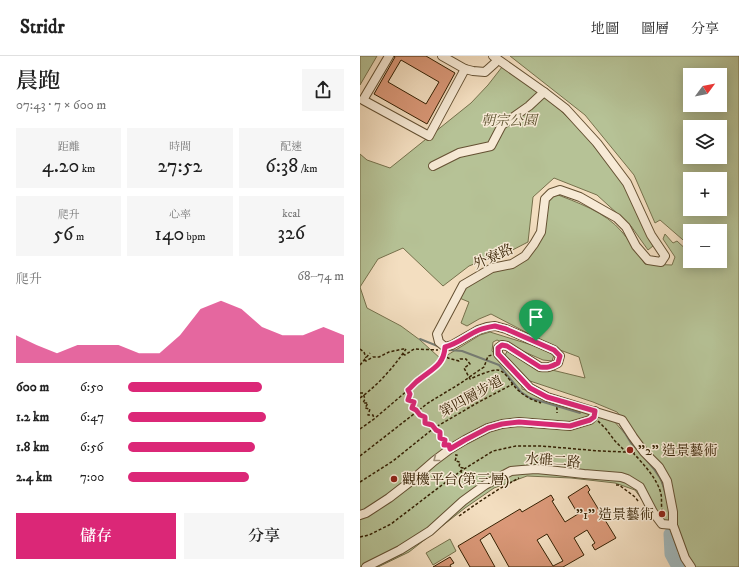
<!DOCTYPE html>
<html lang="zh-TW">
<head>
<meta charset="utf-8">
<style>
	:root { --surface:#fff; --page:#f6f6f6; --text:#222; --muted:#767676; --line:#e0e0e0; --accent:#db2777 }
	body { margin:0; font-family:"IM FELL DW Pica","Noto Serif TC",serif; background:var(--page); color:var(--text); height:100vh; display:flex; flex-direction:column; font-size:15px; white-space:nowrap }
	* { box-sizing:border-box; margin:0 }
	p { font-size:13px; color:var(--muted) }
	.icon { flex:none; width:22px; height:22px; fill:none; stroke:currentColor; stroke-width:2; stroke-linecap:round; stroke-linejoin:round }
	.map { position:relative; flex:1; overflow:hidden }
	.sheet { display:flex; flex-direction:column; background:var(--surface); width:360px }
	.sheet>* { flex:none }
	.needle { width:26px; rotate:58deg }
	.fabs { position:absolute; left:323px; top:12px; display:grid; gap:8px }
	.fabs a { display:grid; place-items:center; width:44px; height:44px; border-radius:0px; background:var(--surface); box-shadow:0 2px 10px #0003; font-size:20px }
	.pin { position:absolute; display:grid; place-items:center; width:34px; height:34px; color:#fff; margin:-41px -17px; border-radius:50% 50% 50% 0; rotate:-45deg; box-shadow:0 0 4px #0007 }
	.pin .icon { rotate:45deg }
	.round { display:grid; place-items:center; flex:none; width:42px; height:42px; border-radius:0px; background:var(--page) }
	.overview { display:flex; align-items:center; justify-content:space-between; height:68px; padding:0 16px }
	h1 { font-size:22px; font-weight:600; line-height:30px }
	.figures { display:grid; grid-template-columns:repeat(3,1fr); gap:6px; height:68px; padding:4px 16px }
	.figures div { display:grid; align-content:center; border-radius:0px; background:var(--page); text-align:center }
	.figures b { font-size:20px; font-weight:600 }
	.figures small { font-size:11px; font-weight:400 }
	.figures p { font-size:11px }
	.chart { height:112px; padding:8px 16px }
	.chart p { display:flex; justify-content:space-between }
	.chart svg { width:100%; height:72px; margin-top:4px; fill:var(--accent); opacity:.7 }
	.action { display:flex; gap:8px; margin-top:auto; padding:8px 16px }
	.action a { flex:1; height:46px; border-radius:0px; background:var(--accent); color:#fff; font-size:16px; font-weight:600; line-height:46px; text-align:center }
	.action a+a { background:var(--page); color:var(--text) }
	ul { padding:0 16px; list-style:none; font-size:13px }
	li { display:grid; grid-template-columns:64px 48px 1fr; align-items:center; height:30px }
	li i { height:10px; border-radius:5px; background:var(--accent) }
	header { display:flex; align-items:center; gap:24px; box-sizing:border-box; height:56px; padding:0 20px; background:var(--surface); border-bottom:1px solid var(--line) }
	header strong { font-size:19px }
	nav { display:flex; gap:22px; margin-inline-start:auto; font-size:14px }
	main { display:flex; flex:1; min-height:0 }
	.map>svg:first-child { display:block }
	.green { fill:#b6c296; stroke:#76714c; fill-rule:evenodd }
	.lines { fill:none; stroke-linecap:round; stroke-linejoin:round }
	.stream { stroke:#767c73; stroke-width:2 }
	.river { stroke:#a1b9be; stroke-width:13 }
	.building { fill:#da9878; stroke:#352002; fill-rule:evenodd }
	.minor-casing { stroke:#645032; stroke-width:10 }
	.path { stroke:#352002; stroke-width:1.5; stroke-dasharray:3 2; stroke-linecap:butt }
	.minor { stroke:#f7ead6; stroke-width:8 }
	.oneway { stroke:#a08f77 }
	.route-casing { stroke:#fff; stroke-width:8 }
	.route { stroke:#db2777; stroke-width:5 }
	.poi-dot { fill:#8f2418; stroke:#f7ead6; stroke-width:1.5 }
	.labels { text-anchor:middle; stroke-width:3; stroke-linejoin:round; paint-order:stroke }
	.park-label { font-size:14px; font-style:italic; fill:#5c512e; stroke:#f7ead6 }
	.street-label { font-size:14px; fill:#352002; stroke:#f7ead6 }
	.poi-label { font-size:14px; fill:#352002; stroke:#f7ead6; text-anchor:start }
</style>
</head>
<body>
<header>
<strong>Stridr</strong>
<nav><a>地圖</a><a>圖層</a><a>分享</a></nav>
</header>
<main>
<section class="sheet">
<div class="overview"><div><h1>晨跑</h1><p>07:43 · 7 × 600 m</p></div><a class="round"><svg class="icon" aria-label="share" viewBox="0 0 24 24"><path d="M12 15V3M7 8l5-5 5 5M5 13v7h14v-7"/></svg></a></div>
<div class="figures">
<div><p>距離</p><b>4.20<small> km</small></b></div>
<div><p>時間</p><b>27:52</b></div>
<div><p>配速</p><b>6:38<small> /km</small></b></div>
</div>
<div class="figures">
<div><p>爬升</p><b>56<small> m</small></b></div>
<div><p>心率</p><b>140<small> bpm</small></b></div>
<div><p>kcal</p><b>326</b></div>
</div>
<div class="chart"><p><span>爬升</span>68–74 m</p>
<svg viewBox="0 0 160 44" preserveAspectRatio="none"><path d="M0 44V27L10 33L20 38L30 33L40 33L50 33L60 38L70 38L80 27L90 11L100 6L110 11L120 22L130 27L140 27L150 22L160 27V44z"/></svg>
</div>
<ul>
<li><b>600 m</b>6:50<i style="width:62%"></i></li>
<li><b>1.2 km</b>6:47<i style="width:64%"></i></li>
<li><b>1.8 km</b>6:56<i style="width:59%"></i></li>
<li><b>2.4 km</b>7:00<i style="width:56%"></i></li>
</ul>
<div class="action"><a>儲存</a><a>分享</a></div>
</section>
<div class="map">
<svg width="379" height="511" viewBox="0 0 379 511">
	<rect width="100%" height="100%" fill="#f3dec0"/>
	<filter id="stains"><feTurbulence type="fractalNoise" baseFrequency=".005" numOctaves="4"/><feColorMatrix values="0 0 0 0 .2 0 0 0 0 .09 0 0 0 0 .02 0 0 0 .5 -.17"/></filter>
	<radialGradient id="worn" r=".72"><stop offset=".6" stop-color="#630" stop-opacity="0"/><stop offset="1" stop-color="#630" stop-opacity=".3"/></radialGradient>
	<g class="green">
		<polygon points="0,0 17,0 0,29"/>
		<path d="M150,0H379V511H330L317,491L313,464L302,471L275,434L255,427L211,422L167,420L134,432L105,452L49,496L18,511H0V98L7,104L30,112L111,47L128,29L142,11L179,37L199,53L225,79L264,128L293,190L288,194L271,170L237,139L194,122L173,141L168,186L137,202L124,204L109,210L83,230L43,192L18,203L0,231L7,252L41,270L60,284L81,303L120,279L130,276L175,290L194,299L192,305L183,304L137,284L133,286L132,295L162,329V333L219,350L254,365L297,415L311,451L309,433L290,397L257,356L233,346L170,325L145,299L148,294L192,314L225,322L219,301L200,294L131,258L119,263L107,270L101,267L109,246L97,241L103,229L121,219L159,207L178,184L182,148L193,137C216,146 246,156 262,176C271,186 278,198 285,208L312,209L315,201L303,183L305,178L313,187L317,185L330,197V205H340L343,208L348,206V205H360V175H330V190L300,164L295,167L274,119L225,59ZM330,19H360V49H330ZM330,71H360V101H330ZM330,123H360V153H330Z"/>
		<polygon points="90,483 96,495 73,509 66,497"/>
	</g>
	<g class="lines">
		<g class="stream">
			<polyline points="60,283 80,291"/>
			<polyline points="89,294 102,295 139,309 161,336 170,342 220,357"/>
			<polyline points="258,366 259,367 271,387 280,396"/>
			<polyline points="284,401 294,413 302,425 307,444"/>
		</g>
		<polyline class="river" points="310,478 311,498 318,511"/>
	</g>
	<g class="building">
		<path d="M34,0H66L95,17L67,68L14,38L35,1ZM41,4L79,26L66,48L28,26Z"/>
		<path d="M227,429L230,434L228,436L256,482L235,494L232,489L235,487L227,474L214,482L224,499L203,511H149L130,477L120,484L135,511H110L98,490L160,453L162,456L191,439L194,444L192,445L205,466L218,458L208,441ZM187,478L203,505L193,510L177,484Z"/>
		<polygon points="90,501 94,507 90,509 91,511 73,511"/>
	</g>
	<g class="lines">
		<g class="minor-casing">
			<g id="minor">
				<polyline points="29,0 3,44 69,80 105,13"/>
				<polyline points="82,0 105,13 113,15 125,16 135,7 137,3"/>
				<path d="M133,0L184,36L206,53L237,87L267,127L291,179L305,200L301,206L288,204L276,190L266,171L257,162L220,141L200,134L191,137L185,143L181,176L174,188L165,200L152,208L132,212L103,229L77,278L79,286L85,291L92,289L118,274L127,271L135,270L146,273L194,294L200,300L198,307C191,311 188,312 180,311L147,290L142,289L138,292V298L170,332L187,341L262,364L273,381L284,396L299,411L307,425L313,456V469L325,502L331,511"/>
				<polyline points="73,110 99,97 131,90 142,69 169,50 184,36"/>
				<polyline points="0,459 6,457 29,442 51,425 74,405 90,393 105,384 128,372 142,368 159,366 210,370 230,364 233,361 235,355"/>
				<polyline points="6,511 40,494 70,475 103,445 125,429 151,415 162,414 176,413 197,415 224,418 261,421 267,423 280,431 293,456 302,468 313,469"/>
			</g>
		</g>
		<g class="path">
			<polyline points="0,293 4,296 6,302"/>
			<path d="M84,297L88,302L99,305L100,303H106L110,308L104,312L110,323C117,320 130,314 137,314C146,314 152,330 159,335C166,341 172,344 181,347"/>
			<polyline points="43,298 45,299 54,293 78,294"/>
			<polyline points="4,304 6,305 13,301 19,301 29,296 43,293 46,293"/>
			<polyline points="0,309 10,297"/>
			<polyline points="48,334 50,338 48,344 54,346 52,353 56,354 60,359 65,361 65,367 72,369 76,374 80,376 80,382 85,384 84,389"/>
			<polyline points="0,337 3,337 5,343 3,347 8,347 5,352 10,353 8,359 13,359 14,363"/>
			<path d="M0,342C19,328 33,312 46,293"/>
			<polyline points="196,352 197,352 197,357"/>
			<polyline points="238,365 246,373 255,385 266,396"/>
			<polyline points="0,373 14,363 48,334 59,323 77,310 84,300"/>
			<path d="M273,397C283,407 298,424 301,438C302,443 301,449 302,454"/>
			<polyline points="95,399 97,399 95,405 100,406 99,411 103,412 101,415 102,418 105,420 111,421 110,425 115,426 114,427"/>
			<polyline points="0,400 68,347 101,327 118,315 124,311 128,300 132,299"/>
			<polyline points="0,426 33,405 74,372 117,347 153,328"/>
			<polyline points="256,429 259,429 275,441 278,445"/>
			<polyline points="99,460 119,446 139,433 159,422"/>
			<polyline points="0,481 9,479 31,468 82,429 101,415 133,395 156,390 181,390 240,395 266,396 275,397"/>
		</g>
		<use href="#minor" class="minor"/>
	</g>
	<defs><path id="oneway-chevron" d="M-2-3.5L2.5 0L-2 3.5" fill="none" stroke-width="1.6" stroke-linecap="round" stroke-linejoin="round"/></defs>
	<use class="oneway" href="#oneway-chevron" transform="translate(76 403) rotate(142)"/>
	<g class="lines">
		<g class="route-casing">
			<path id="route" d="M135,270L146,273L194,294L200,300L198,307C191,311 187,312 180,311L147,290L142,289L138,292V298L170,332L187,341L235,355L234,361L230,364L210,370L159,366L142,368L128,372L105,384L90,393L89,389H84L85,384L80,382V376L76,374L72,369L65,367V361L60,359L56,354L52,352L54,346L48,344L50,338L48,334C52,331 55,326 60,323C72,313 84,309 85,291C98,288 107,279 119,274C124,272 129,271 135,270Z"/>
		</g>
		<use href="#route" class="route"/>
	</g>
	<g class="poi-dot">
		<circle cx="270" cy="394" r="4"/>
		<circle cx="34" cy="423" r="4"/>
		<circle cx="302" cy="458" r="4"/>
	</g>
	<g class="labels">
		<g class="park-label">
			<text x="149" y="69">朝宗公園</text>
		</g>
		<g class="street-label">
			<text transform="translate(133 200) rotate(-24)" y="5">外寮路</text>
			<text transform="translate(111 340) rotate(-29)" y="5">第四層步道</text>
			<text transform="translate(193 404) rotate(4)" y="5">水碓二路</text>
		</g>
		<g class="poi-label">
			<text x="278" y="399">"2" 造景藝術</text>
			<text x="42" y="428">觀機平台(第三層)</text>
			<text x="294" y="463" text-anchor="end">"1" 造景藝術</text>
		</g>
	</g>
	<rect width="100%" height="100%" filter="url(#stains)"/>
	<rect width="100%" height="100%" fill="url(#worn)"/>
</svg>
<div class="fabs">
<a><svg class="needle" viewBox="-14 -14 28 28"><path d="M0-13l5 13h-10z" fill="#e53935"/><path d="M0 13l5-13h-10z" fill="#767676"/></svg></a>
<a><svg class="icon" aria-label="layers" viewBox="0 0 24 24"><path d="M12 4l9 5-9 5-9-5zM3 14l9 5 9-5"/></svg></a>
<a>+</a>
<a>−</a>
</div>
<div class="pin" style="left:176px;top:285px;background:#1e9e55"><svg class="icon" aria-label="arrive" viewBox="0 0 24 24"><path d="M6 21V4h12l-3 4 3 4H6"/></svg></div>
</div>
</main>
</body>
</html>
